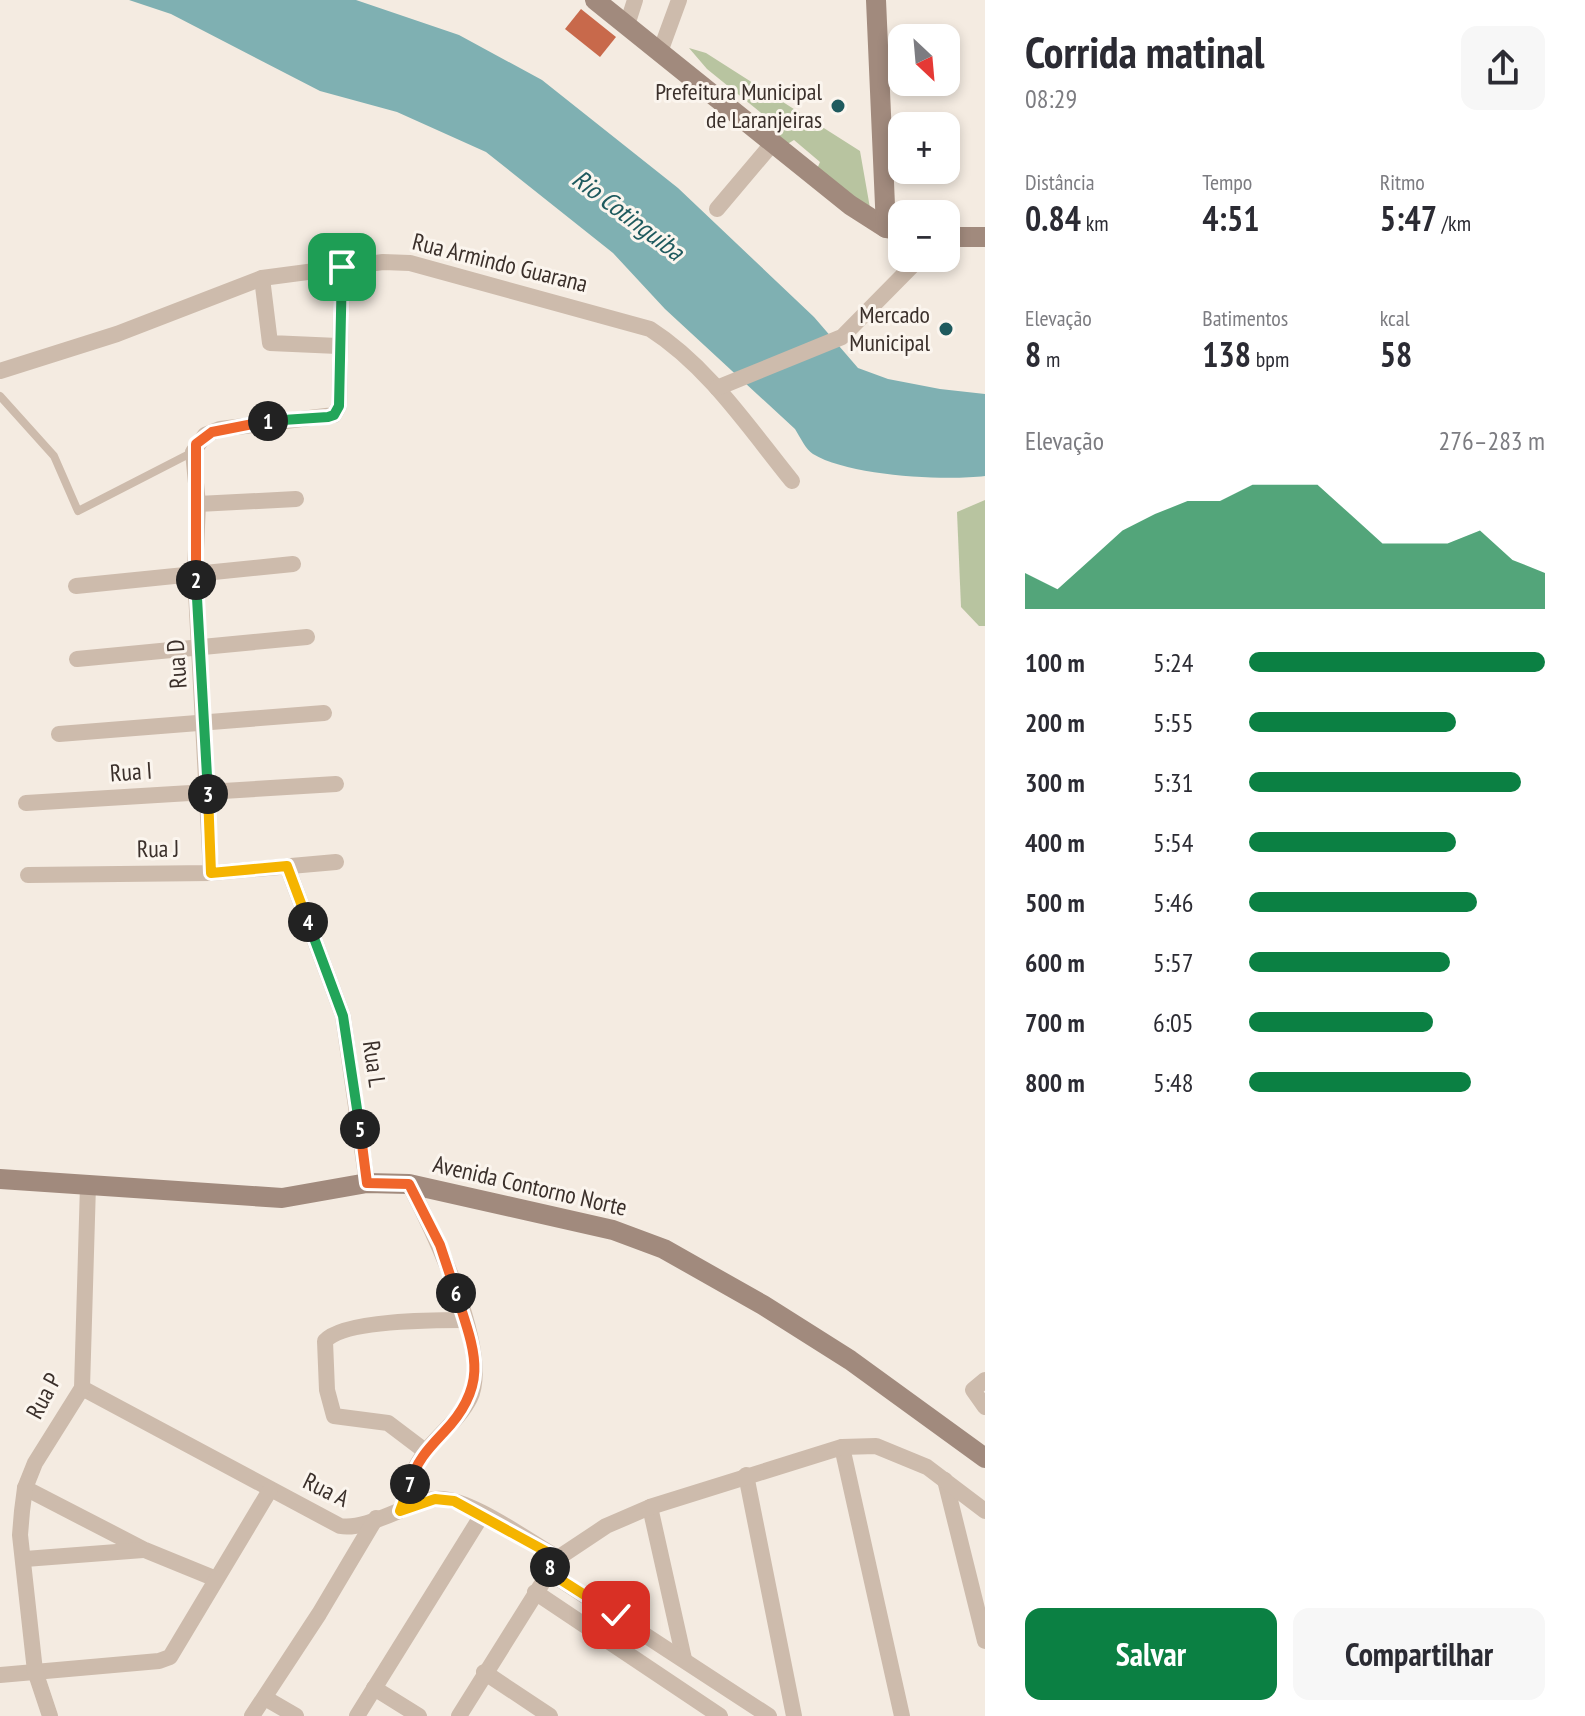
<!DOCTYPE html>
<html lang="pt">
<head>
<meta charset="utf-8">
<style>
	:root { --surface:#fff; --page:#f7f7f7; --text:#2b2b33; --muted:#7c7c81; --accent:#0b8043 }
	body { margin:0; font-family:"PT Sans Narrow",sans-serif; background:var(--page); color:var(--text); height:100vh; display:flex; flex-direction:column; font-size:30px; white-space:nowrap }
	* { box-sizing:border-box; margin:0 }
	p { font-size:26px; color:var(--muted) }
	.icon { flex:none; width:44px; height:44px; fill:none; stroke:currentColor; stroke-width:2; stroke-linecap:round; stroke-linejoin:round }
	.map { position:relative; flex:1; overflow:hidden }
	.details { display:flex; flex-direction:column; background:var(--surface); width:600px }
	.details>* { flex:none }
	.needle { width:52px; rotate:154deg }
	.controls { position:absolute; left:888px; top:24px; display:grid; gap:16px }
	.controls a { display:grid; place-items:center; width:72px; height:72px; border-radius:16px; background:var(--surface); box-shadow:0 4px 12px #0003; font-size:40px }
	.pin { position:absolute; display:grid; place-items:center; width:68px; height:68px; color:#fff; margin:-34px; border-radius:16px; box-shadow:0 4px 12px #0006 }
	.km { position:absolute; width:40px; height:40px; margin:-20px; border-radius:50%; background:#222; color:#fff; font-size:22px; line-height:40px; text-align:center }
	.round { display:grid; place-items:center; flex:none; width:84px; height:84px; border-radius:16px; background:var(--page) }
	.headline { display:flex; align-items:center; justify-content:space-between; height:136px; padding:0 40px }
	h1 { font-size:44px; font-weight:800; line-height:60px }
	.figures { display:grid; grid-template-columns:repeat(3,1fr); gap:12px; height:136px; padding:8px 40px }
	.figures div { display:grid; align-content:center }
	.figures b { font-size:34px; font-weight:800 }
	.figures small { font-size:22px; font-weight:400 }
	.figures p { font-size:22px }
	.chart { height:224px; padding:16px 40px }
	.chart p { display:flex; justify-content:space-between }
	.chart svg { width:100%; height:144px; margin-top:8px; fill:var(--accent); opacity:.7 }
	.action { display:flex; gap:16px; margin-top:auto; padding:16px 40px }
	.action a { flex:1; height:92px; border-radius:16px; background:var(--accent); color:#fff; font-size:32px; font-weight:800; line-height:92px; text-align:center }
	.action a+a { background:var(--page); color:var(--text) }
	ul { padding:0 40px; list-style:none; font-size:26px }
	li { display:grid; grid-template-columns:128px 96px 1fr; align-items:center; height:60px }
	li i { height:20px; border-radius:10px; background:var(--accent) }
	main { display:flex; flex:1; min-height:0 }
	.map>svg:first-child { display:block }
	.green { fill:#b8c4a0 }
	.water { fill:#7fb0b2 }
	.building { fill:#c8694b }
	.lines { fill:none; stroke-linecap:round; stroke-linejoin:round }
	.lane { stroke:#cdbbac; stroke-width:8 }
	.street { stroke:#cdbbac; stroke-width:16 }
	.secondary { stroke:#a18a7d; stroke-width:20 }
	.split-1-casing { stroke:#fff; stroke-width:16 }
	.split-2-casing { stroke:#fff; stroke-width:16 }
	.split-3-casing { stroke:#fff; stroke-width:16 }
	.split-4-casing { stroke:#fff; stroke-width:16 }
	.split-5-casing { stroke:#fff; stroke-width:16 }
	.split-6-casing { stroke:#fff; stroke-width:16 }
	.split-7-casing { stroke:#fff; stroke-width:16 }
	.split-8-casing { stroke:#fff; stroke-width:16 }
	.split-9-casing { stroke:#fff; stroke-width:16 }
	.split-1 { stroke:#22a559; stroke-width:10 }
	.split-2 { stroke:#f0652b; stroke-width:10 }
	.split-3 { stroke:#22a559; stroke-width:10 }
	.split-4 { stroke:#f5b400; stroke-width:10 }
	.split-5 { stroke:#22a559; stroke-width:10 }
	.split-6 { stroke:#f0652b; stroke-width:10 }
	.split-7 { stroke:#f0652b; stroke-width:10 }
	.split-8 { stroke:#f5b400; stroke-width:10 }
	.split-9 { stroke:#f5b400; stroke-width:10 }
	.poi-dot { fill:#1f5a5e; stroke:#fbf5ee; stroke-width:3 }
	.labels { text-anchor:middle; stroke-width:6; stroke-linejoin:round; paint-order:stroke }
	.poi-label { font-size:24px; fill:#3b302b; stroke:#fbf5ee; text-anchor:end }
	.street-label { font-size:24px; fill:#3b302b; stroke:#fbf5ee }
	.water-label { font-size:26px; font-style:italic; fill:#1f5a5e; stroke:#fbf5ee }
</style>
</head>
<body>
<main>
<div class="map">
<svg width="985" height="1716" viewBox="0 0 985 1716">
	<rect width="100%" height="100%" fill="#f4ebe1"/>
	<g class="green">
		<polygon points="689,48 706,53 860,151 870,208 817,169 820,162 794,140 784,146 765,130 765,116 707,69"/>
		<polygon points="985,500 985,626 979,626 961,607 957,512"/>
	</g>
	<path class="water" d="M129,0H356L459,35L542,80L678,188L814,317L858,368L888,379L940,389L985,394V476C944,481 849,476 813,454C806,450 800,437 795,429L665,309L613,253L486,152L397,112L320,91L171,14Z"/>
	<polygon class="building" points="581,9 616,37 600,57 565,29"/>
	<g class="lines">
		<polyline class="lane" points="0,396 54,456 78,511 193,452"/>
		<g class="street">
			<polyline points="627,25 635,0"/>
			<polyline points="660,52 679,0"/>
			<polyline points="717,209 772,144"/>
			<polyline points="262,278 270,343 338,346"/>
			<path d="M0,371L117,334L262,278L383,262L410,263L650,329C708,366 749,428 792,481"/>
			<polyline points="717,388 842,337 920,258"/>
			<polyline points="198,504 296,499"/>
			<polyline points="76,586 293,564"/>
			<polyline points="77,659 307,637"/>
			<polyline points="59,734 324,713"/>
			<polyline points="26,803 336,784"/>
			<polyline points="287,866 343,1016 367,1183"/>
			<polyline points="211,873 195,573 198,504 193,452 205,435 220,429 334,415 339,406 342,267"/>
			<polyline points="28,875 211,873 336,862"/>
			<polyline points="985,1380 973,1390 985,1407"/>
			<path d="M82,1388L340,1526C367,1531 407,1503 435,1499C466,1495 530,1542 558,1558"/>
			<polyline points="842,1447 902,1716"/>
			<path d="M425,1451L388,1423L334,1416L327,1390L325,1341C343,1320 436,1320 464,1320"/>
			<polyline points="746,1475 794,1716"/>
			<polyline points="945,1480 985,1641"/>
			<polyline points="25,1488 145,1550 216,1579"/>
			<polyline points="650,1507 684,1659"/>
			<path d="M400,1511C409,1496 409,1479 417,1465C430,1440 457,1424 470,1398C492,1352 432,1228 409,1184"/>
			<polyline points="25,1559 143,1550"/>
			<polyline points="547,1571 769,1716"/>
			<polyline points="535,1592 720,1716"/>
			<polyline points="484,1672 550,1716"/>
			<polyline points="0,1675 159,1661 170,1657 270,1490"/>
			<polyline points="374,1688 419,1716"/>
			<polyline points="265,1698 296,1716"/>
			<polyline points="50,1716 35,1671 20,1535 22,1511 25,1488 35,1463 82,1388 88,1185"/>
			<polyline points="252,1716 319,1614 376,1518"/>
			<polyline points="357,1716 482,1515"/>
			<polyline points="459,1716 558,1558 606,1526 650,1507 842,1447 876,1446 927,1467 985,1511"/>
		</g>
		<g class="secondary">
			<polyline points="595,0 850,205 886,228 902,231"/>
			<polyline points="876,0 886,228"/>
			<polyline points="946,237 985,237"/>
			<polyline points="0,1179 282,1198 367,1183 409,1184 613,1230 664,1249 763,1305 850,1360 985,1458"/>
		</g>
	</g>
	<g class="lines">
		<g class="split-1-casing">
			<polyline id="split-1" points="268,421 328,417 334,415 339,406 342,267"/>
		</g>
		<g class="split-2-casing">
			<polyline id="split-2" points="196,580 196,444 212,432 268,421"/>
		</g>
		<g class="split-3-casing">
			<polyline id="split-3" points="196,580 208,794"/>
		</g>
		<g class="split-4-casing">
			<polyline id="split-4" points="208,794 211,873 287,866 308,922"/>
		</g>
		<g class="split-5-casing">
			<polyline id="split-5" points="308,922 343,1016 360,1129"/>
		</g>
		<g class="split-6-casing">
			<polyline id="split-6" points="360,1129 367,1183 409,1184 440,1245 456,1293"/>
		</g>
		<g class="split-7-casing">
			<path id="split-7" d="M410,1484C416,1461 429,1448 444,1432C491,1383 474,1350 456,1293"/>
		</g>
		<g class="split-8-casing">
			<polyline id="split-8" points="410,1484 400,1511 435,1499 454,1501 558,1558 550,1567"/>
		</g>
		<g class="split-9-casing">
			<polyline id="split-9" points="550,1567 547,1571 616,1615"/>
		</g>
		<use href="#split-1" class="split-1"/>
		<use href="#split-2" class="split-2"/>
		<use href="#split-3" class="split-3"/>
		<use href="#split-4" class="split-4"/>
		<use href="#split-5" class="split-5"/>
		<use href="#split-6" class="split-6"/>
		<use href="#split-7" class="split-7"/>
		<use href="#split-8" class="split-8"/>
		<use href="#split-9" class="split-9"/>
	</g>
	<g class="poi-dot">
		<circle cx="838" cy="106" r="8"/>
		<circle cx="946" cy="329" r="8"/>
	</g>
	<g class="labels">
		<g class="poi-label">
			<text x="822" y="100">Prefeitura Municipal<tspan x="822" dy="28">de Laranjeiras</tspan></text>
			<text x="930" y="323">Mercado<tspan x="930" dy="28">Municipal</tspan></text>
		</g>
		<g class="street-label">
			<text transform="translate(500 263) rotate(14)" y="8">Rua Armindo Guarana</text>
			<text transform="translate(177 664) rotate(-94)" y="8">Rua D</text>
			<text transform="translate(131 772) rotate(-4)" y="8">Rua I</text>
			<text transform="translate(158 849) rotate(-1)" y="8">Rua J</text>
			<text transform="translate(374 1064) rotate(82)" y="8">Rua L</text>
			<text transform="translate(530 1186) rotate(13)" y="8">Avenida Contorno Norte</text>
			<text transform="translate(44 1396) rotate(-62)" y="8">Rua P</text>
			<text transform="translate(326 1490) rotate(26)" y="8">Rua A</text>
		</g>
		<g class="water-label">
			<text transform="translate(628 215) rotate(37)" y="9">Rio Cotinguiba</text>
		</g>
	</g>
</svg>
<div class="controls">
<a><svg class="needle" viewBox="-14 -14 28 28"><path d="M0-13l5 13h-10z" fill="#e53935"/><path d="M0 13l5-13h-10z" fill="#7c7c81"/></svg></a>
<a>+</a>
<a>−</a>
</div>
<div class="pin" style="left:342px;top:267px;background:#1e9e55"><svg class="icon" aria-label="arrive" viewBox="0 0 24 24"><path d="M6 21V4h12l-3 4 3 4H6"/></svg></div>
<div class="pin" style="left:616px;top:1615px;background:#d93025"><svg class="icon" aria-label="check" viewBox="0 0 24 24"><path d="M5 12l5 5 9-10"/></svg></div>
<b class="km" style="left:268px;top:421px">1</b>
<b class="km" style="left:196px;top:580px">2</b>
<b class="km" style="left:208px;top:794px">3</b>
<b class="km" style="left:308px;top:922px">4</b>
<b class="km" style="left:360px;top:1129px">5</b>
<b class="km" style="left:456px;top:1293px">6</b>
<b class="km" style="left:410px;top:1484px">7</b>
<b class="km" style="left:550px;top:1567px">8</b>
</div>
<section class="details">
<div class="headline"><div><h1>Corrida matinal</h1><p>08:29</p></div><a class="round"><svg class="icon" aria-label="share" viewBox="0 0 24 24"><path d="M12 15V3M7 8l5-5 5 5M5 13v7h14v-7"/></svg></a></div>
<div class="figures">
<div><p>Distância</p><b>0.84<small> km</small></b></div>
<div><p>Tempo</p><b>4:51</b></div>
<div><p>Ritmo</p><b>5:47<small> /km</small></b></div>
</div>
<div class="figures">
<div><p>Elevação</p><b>8<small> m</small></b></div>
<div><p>Batimentos</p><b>138<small> bpm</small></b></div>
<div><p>kcal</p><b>58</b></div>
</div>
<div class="chart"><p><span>Elevação</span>276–283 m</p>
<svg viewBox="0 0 160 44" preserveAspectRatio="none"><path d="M0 44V33L10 38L20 29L30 20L40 15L50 11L60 11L70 6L80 6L90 6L100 15L110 24L120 24L130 24L140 20L150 29L160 33V44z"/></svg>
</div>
<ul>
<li><b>100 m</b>5:24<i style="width:100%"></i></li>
<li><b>200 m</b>5:55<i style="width:70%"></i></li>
<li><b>300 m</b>5:31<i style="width:92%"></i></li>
<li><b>400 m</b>5:54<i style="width:70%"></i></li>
<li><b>500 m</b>5:46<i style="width:77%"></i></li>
<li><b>600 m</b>5:57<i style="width:68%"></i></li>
<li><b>700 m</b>6:05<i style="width:62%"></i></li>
<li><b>800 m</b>5:48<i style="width:75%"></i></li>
</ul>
<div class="action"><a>Salvar</a><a>Compartilhar</a></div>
</section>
</main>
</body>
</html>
